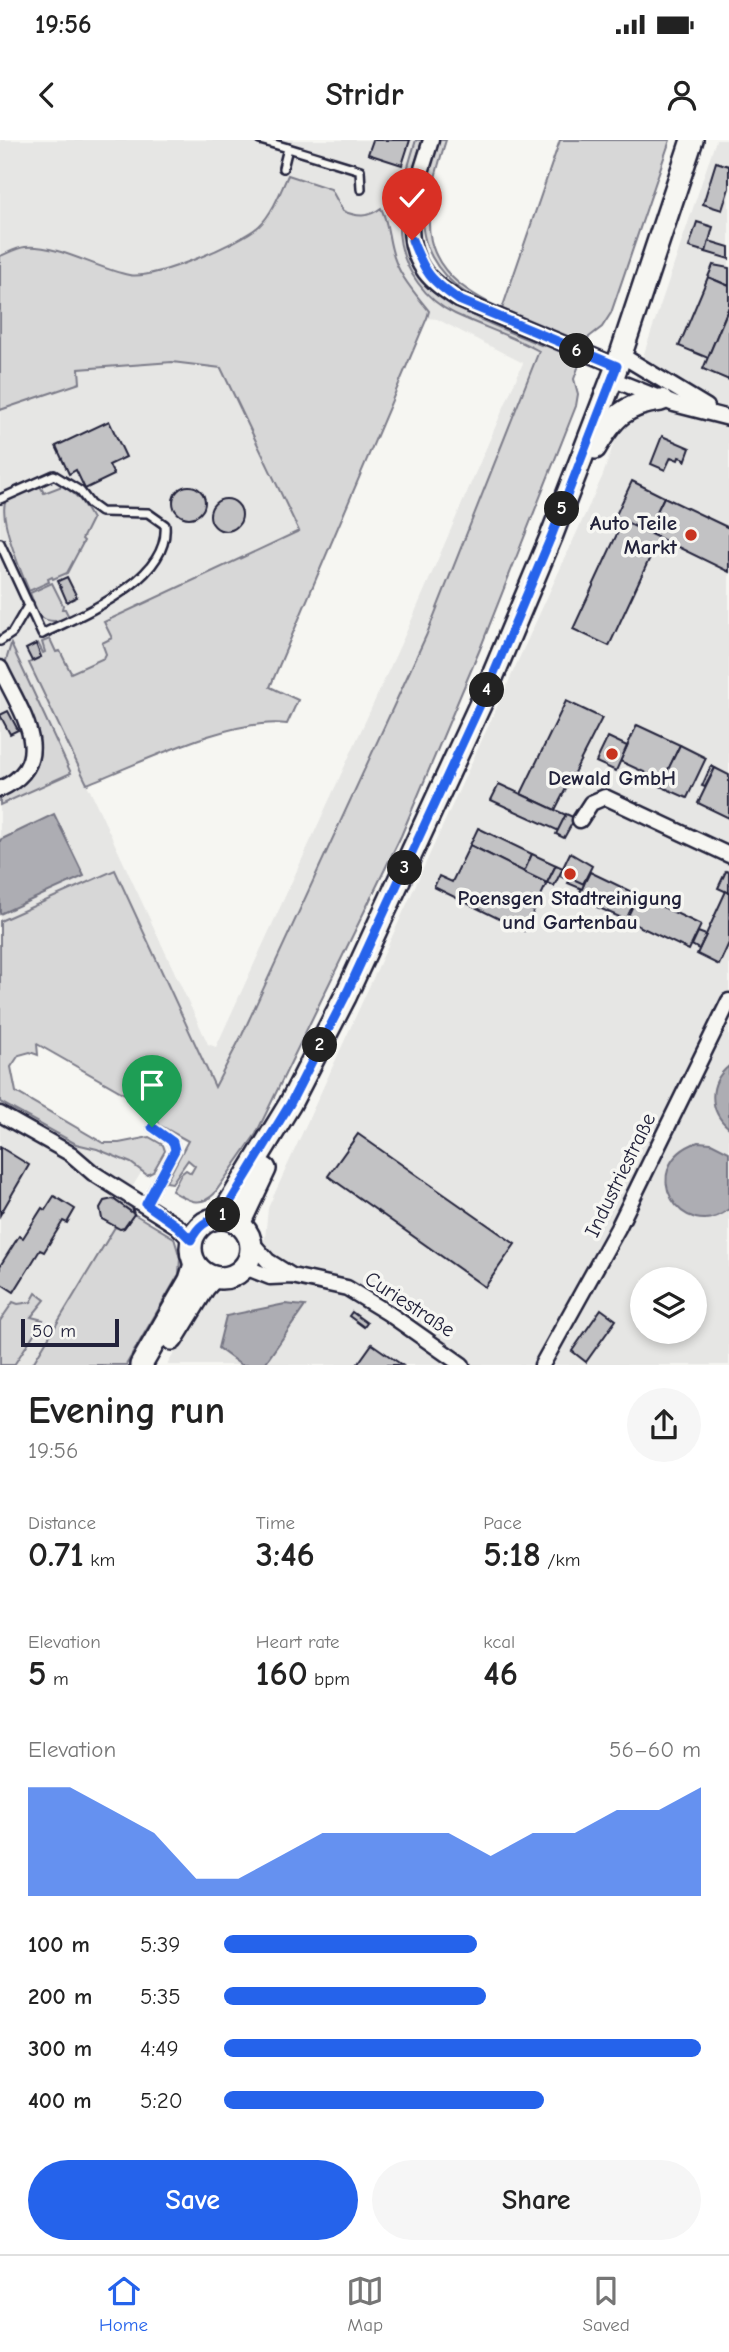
<!DOCTYPE html>
<html lang="en">
<head>
<meta charset="utf-8">
<style>
	:root { --surface:#fff; --page:#f6f6f6; --text:#222; --muted:#767676; --line:#e0e0e0; --accent:#2563eb }
	body { margin:0; font-family:"Comic Neue",sans-serif; background:var(--page); color:var(--text); height:100vh; display:flex; flex-direction:column; font-size:26px; white-space:nowrap }
	* { box-sizing:border-box; margin:0 }
	p { font-size:23px; color:var(--muted) }
	.icon { flex:none; width:38px; height:38px; fill:none; stroke:currentColor; stroke-width:2; stroke-linecap:round; stroke-linejoin:round }
	.map { position:relative; height:1225px; overflow:hidden }
	.side { display:flex; flex-direction:column; background:var(--surface); flex:1 }
	.side>* { flex:none }
	.tools { position:absolute; left:630px; top:1127px; display:grid; gap:14px }
	.tools a { display:grid; place-items:center; width:77px; height:77px; border-radius:50%; background:var(--surface); box-shadow:0 4px 10px #0003; font-size:35px }
	.scale { position:absolute; left:21px; bottom:18px; width:98px; box-sizing:border-box; padding-left:7px; border:4px solid #22223b; border-top:0; font-size:19px; line-height:24px; white-space:nowrap; color:#22223b; -webkit-text-stroke:5px #f6f6f2; paint-order:stroke }
	.pin { position:absolute; display:grid; place-items:center; width:60px; height:60px; color:#fff; margin:-72px -30px; border-radius:50% 50% 50% 0; rotate:-45deg; box-shadow:0 0 7px #0007 }
	.pin .icon { rotate:45deg }
	.km { position:absolute; width:35px; height:35px; margin:-18px; border-radius:50%; background:#222; color:#fff; font-size:19px; line-height:35px; text-align:center }
	.round { display:grid; place-items:center; flex:none; width:74px; height:74px; border-radius:37px; background:var(--page) }
	.headline { display:flex; align-items:center; justify-content:space-between; height:119px; padding:0 28px }
	h1 { font-size:38px; font-weight:800; line-height:52px }
	.stats { display:grid; grid-template-columns:repeat(3,1fr); gap:10px; height:119px; padding:7px 28px }
	.stats div { display:grid; align-content:center }
	.stats b { font-size:35px; font-weight:800 }
	.stats small { font-size:19px; font-weight:400 }
	.stats p { font-size:19px }
	.chart { height:196px; padding:14px 28px }
	.chart p { display:flex; justify-content:space-between }
	.chart svg { width:100%; height:126px; margin-top:7px; fill:var(--accent); opacity:.7 }
	.primary-button { display:flex; gap:14px; margin-top:auto; padding:14px 28px }
	.primary-button a { flex:1; height:80px; border-radius:42px; background:var(--accent); color:#fff; font-size:28px; font-weight:800; line-height:80px; text-align:center }
	.primary-button a+a { background:var(--page); color:var(--text) }
	ul { padding:0 28px; list-style:none; font-size:23px }
	li { display:grid; grid-template-columns:112px 84px 1fr; align-items:center; height:52px }
	li i { height:18px; border-radius:9px; background:var(--accent) }
	.status { display:flex; justify-content:space-between; align-items:center; height:49px; padding:0 35px; background:var(--surface); direction:ltr }
	.status svg { height:19px; fill:currentColor }
	header { display:flex; justify-content:space-between; align-items:center; height:91px; padding:0 28px; background:var(--surface); font-size:32px; font-weight:800 }
	.tabs { display:flex; justify-content:space-around; align-items:center; height:98px; border-top:2px solid var(--line); background:var(--surface); font-size:19px; color:var(--muted) }
	.tabs a { display:grid; justify-items:center; gap:4px }
	.tabs .on { color:var(--accent) }
	.map>svg:first-child { display:block }
	.built { fill:#e6e6e4; fill-rule:evenodd }
	.green { fill:#d7d7d7; stroke:#7c7c89; stroke-width:2 }
	.water { fill:#adadb3; stroke:#757583; stroke-width:2 }
	.building { fill:#c2c2c4; stroke:#22223b; stroke-width:2 }
	.lines { fill:none; stroke-linecap:round; stroke-linejoin:round }
	.lane-casing { stroke:#22223b; stroke-width:12 }
	.street-casing { stroke:#22223b; stroke-width:19 }
	.secondary-casing { stroke:#22223b; stroke-width:26 }
	.lane { stroke:#f6f6f2; stroke-width:7 }
	.street { stroke:#f6f6f2; stroke-width:14 }
	.secondary { stroke:#f6f6f2; stroke-width:21 }
	.route-casing { stroke:#fff; stroke-width:14 }
	.route { stroke:#2563eb; stroke-width:9 }
	.poi-dot { fill:#c8321e; stroke:#f6f6f2; stroke-width:2.5 }
	.labels { text-anchor:middle; stroke-width:7; stroke-linejoin:round; paint-order:stroke }
	.poi-label { font-size:21px; font-weight:bold; fill:#22223b; stroke:#f6f6f2 }
	.street-label { font-size:21px; fill:#22223b; stroke:#f6f6f2 }
</style>
</head>
<body>
<div class="status"><b>19:56</b><svg viewBox="0 0 49 12"><path d="M0 12V9h3v3zM5 12V6h3v6zM10 12V3h3v9zM15 12V0h3v12zM26 1h20v11H26zM47 4h2v5h-2z"/></svg></div>
<header><svg class="icon" aria-label="back" viewBox="0 0 24 24"><path d="M15 5l-7 7 7 7"/></svg>Stridr<svg class="icon" aria-label="person" viewBox="0 0 24 24"><circle cx="12" cy="8" r="4"/><path d="M4 21q1-7 8-7t8 7"/></svg></header>
<div class="map">
<svg width="729" height="1225" viewBox="0 0 729 1225">
	<rect width="100%" height="100%" fill="#f6f6f2"/>
	<filter id="ink" filterUnits="userSpaceOnUse"><feTurbulence type="fractalNoise" baseFrequency=".0143" numOctaves="2"/><feDisplacementMap in="SourceGraphic" scale="14" xChannelSelector="R" yChannelSelector="G"/><feConvolveMatrix kernelMatrix="1 2 1 2 8 2 1 2 1" color-interpolation-filters="sRGB"/></filter>
	<g filter="url(#ink)">
		<g class="built">
			<path d="M0,0H416L398,71L397,89L403,116L411,134L427,155L453,173L539,210L426,496L242,895L215,948L115,730L0,781ZM427,178L437,179L523,223L409,486L216,907L208,904L87,644L214,593L269,581L287,584L298,560L270,547Z"/>
			<path d="M716,0H729V1225H167L208,1156L247,1143L265,1098L268,1068L603,335ZM642,1139H695V1192H642Z"/>
			<polygon points="0,956 87,1007 131,1023 142,1031 125,1059 131,1063 134,1074 124,1088 115,1087 32,1225 0,1225"/>
		</g>
		<g class="green">
			<path d="M416,0H422C416,24 405,49 403,74C398,158 479,178 541,205L546,193C489,167 418,145 422,69C423,46 431,22 437,0H446C420,82 413,129 502,169L560,0H670L611,173L602,187L589,197L574,239L578,254L576,266L480,509L401,696L256,994L214,1054C200,1068 187,1060 172,1051L181,1034L186,1030L191,1033L195,1026L188,1020L172,1043L166,1042L188,1001L159,985L156,972L37,904L38,915L30,912L19,915L11,927L16,952L103,1003H119L149,997L163,1005L165,1011L153,1032L147,1035L131,1023L97,1009L76,1004L0,962V781L115,730L215,947L242,895L426,496L539,211C512,196 483,187 455,174C440,167 428,157 418,143C385,99 401,49 416,0Z"/>
			<path d="M288,35L331,49L343,71C357,77 368,78 381,68C388,82 388,96 392,110C397,134 415,153 429,171L427,178L270,547L298,560L287,584C231,577 141,623 87,644L29,523L41,517L36,504L38,503L43,513L45,512L42,502L50,499L56,512L60,511L71,533L104,518L106,514L102,503L112,498L104,482L299,391L221,228L172,222L79,229L80,243L0,270V116C8,113 16,108 25,107C58,104 97,129 129,135C154,140 240,103 259,86C272,74 281,51 288,35Z"/>
			<path d="M40,346L44,353L62,346C78,354 83,363 92,379L82,399L84,401L67,433L53,439L52,437L48,439L49,442L29,451C21,432 0,380 5,363C13,355 30,351 40,346Z"/>
			<path d="M52,443L63,465L62,469H65L69,477C57,482 50,483 39,476L30,453Z"/>
			<path d="M11,504L71,633L0,665V656C28,642 44,632 39,598L5,524Z"/>
			<polygon points="134,1074 174,1098 180,1118 179,1134 126,1225 32,1225 115,1087 120,1089 124,1088"/>
			<polygon points="36,1153 45,1160 31,1177 43,1180 14,1225 0,1225 0,1181 13,1162 18,1164 31,1162"/>
		</g>
		<g class="water">
			<polygon points="54,674 84,736 0,774 0,700"/>
			<path d="M729,926V988C708,970 708,943 729,926Z"/>
			<path d="M698,1002L711,1003L729,1012V1069C683,1107 632,1026 698,1002Z"/>
			<polygon points="285,1164 305,1166 264,1225 241,1225 218,1208 226,1176"/>
		</g>
		<g class="building">
			<polygon points="373,0 410,0 402,25 368,14"/>
			<polygon points="716,22 729,26 729,48 722,70 703,64"/>
			<polygon points="697,82 713,87 706,112 689,107"/>
			<polygon points="709,101 729,107 729,119 706,112"/>
			<polygon points="713,125 729,128 729,146 708,137"/>
			<polygon points="708,137 729,146 729,167 708,218 679,206"/>
			<polygon points="729,167 729,240 703,229"/>
			<polygon points="109,281 126,317 109,325 114,335 85,349 76,330 69,334 56,306"/>
			<polygon points="662,296 690,308 685,322 685,319 679,317 678,320 671,317 665,330 651,324"/>
			<polygon points="632,341 664,357 647,392 615,377"/>
			<circle cx="189" cy="362" r="16"/>
			<polygon points="664,357 729,388 729,432 647,392"/>
			<circle cx="226" cy="375" r="16"/>
			<polygon points="623,381 659,398 609,506 573,489"/>
			<polygon points="67,437 77,457 67,462 58,441"/>
			<polygon points="36,504 41,517 32,521 26,509"/>
			<polygon points="566,561 602,578 555,670 521,654"/>
			<polygon points="8,571 18,590 10,594 0,575"/>
			<polygon points="637,585 680,605 663,641 620,621"/>
			<polygon points="608,597 627,606 616,631 596,622"/>
			<polygon points="680,605 706,618 687,658 660,646"/>
			<polygon points="711,626 715,628 705,647 702,646"/>
			<polygon points="715,628 729,635 729,678 698,663"/>
			<polygon points="499,644 566,675 559,691 491,660"/>
			<polygon points="566,674 575,678 564,698 556,694"/>
			<polygon points="478,688 532,714 524,732 470,705"/>
			<polygon points="470,705 547,743 524,791 434,747 439,736 452,742"/>
			<polygon points="570,713 592,726 583,744 559,736"/>
			<polygon points="532,714 556,725 547,743 524,732"/>
			<polygon points="556,725 563,728 554,746 547,743"/>
			<polygon points="726,731 729,732 729,753 718,748"/>
			<polygon points="590,732 638,755 626,780 577,758"/>
			<polygon points="571,738 584,744 582,749 568,743"/>
			<polygon points="726,751 729,753 729,803 719,825 697,814"/>
			<polygon points="638,755 701,785 689,810 626,780"/>
			<polygon points="698,792 706,795 699,809 692,805"/>
			<polygon points="358,994 515,1104 485,1147 328,1036"/>
			<polygon points="0,1007 29,1025 0,1075"/>
			<polygon points="54,1056 75,1069 67,1083 63,1081 44,1112 40,1110 14,1152 0,1143 0,1126 19,1096 23,1098 42,1068 45,1070"/>
			<polygon points="122,1057 131,1063 134,1074 113,1059"/>
			<polygon points="113,1059 134,1074 124,1088 120,1089 102,1079 100,1068 104,1061"/>
			<polygon points="601,1169 616,1180 586,1222 572,1211"/>
			<polygon points="352,1172 367,1183 364,1187 349,1176"/>
			<polygon points="372,1204 402,1225 357,1225"/>
		</g>
		<g class="lines">
			<g class="lane-casing">
				<g id="lane">
					<polyline points="260,0 288,8 283,28"/>
					<polyline points="288,8 360,30 361,49"/>
					<path d="M0,359L54,335L80,351L90,364L101,372L148,373L165,385C170,440 83,474 42,494L0,403"/>
					<polyline points="0,501 12,493 29,464"/>
					<polyline points="146,1064 175,1010 173,1002 152,987"/>
				</g>
			</g>
			<g class="street-casing">
				<g id="street">
					<path d="M431,0C419,41 396,93 425,132C434,144 447,152 459,160L617,226"/>
					<polyline points="621,215 707,267"/>
					<polyline points="612,239 674,264 729,278"/>
					<path d="M0,528C20,571 60,622 0,649"/>
					<polyline points="580,680 591,663 605,657 729,715"/>
					<polyline points="0,974 71,1014 93,1033 177,1086 191,1100"/>
					<polyline points="251,1102 268,1121 292,1136"/>
					<polyline points="242,1129 245,1127 270,1137 292,1136 347,1148 388,1173 462,1225"/>
					<polyline points="542,1225 618,1088 729,861"/>
				</g>
			</g>
			<g class="secondary-casing">
				<g id="secondary">
					<path d="M595,308C613,277 625,264 661,260"/>
					<polyline points="221,1077 290,964 345,857 486,552 551,397 617,226 692,0"/>
					<circle cx="221" cy="1108" r="30"/>
					<polyline points="239,1084 265,1029"/>
					<polyline points="172,1199 204,1147 213,1137"/>
					<polyline points="141,1225 190,1140 195,1124"/>
				</g>
			</g>
			<use href="#lane" class="lane"/>
			<use href="#street" class="street"/>
			<use href="#secondary" class="secondary"/>
		</g>
	</g>
	<g class="lines" filter="url(#ink)">
		<g class="route-casing">
			<path id="route" d="M152,987L173,1002L175,1010L146,1064L177,1086L191,1100C198,1086 206,1080 221,1077L290,964L345,857L486,552L551,397L617,226L459,160C430,140 425,133 412,100"/>
		</g>
		<use href="#route" class="route"/>
	</g>
	<g class="poi-dot">
		<circle cx="691" cy="395" r="7"/>
		<circle cx="612" cy="614" r="7"/>
		<circle cx="570" cy="734" r="7"/>
	</g>
	<g class="labels">
		<g class="poi-label">
			<text x="677" y="390" text-anchor="end">Auto Teile<tspan x="677" dy="24">Markt</tspan></text>
			<text x="612" y="645">Dewald GmbH</text>
			<text x="570" y="765">Poensgen Stadtreinigung<tspan x="570" dy="24">und Gartenbau</tspan></text>
		</g>
		<g class="street-label">
			<text transform="translate(620 1035) rotate(-64)" y="7">Industriestraße</text>
			<text transform="translate(410 1164) rotate(33)" y="7">Curiestraße</text>
		</g>
	</g>
</svg>
<div class="tools">
<a><svg class="icon" aria-label="layers" viewBox="0 0 24 24"><path d="M12 4l9 5-9 5-9-5zM3 14l9 5 9-5"/></svg></a>
</div>
<div class="scale">50 m</div>
<div class="pin" style="left:152px;top:987px;background:#1e9e55"><svg class="icon" aria-label="arrive" viewBox="0 0 24 24"><path d="M6 21V4h12l-3 4 3 4H6"/></svg></div>
<div class="pin" style="left:412px;top:100px;background:#d93025"><svg class="icon" aria-label="check" viewBox="0 0 24 24"><path d="M5 12l5 5 9-10"/></svg></div>
<b class="km" style="left:223px;top:1075px">1</b>
<b class="km" style="left:320px;top:905px">2</b>
<b class="km" style="left:405px;top:728px">3</b>
<b class="km" style="left:487px;top:550px">4</b>
<b class="km" style="left:562px;top:369px">5</b>
<b class="km" style="left:577px;top:211px">6</b>
</div>
<section class="side">
<div class="headline"><div><h1>Evening run</h1><p>19:56</p></div><a class="round"><svg class="icon" aria-label="share" viewBox="0 0 24 24"><path d="M12 15V3M7 8l5-5 5 5M5 13v7h14v-7"/></svg></a></div>
<div class="stats">
<div><p>Distance</p><b>0.71<small> km</small></b></div>
<div><p>Time</p><b>3:46</b></div>
<div><p>Pace</p><b>5:18<small> /km</small></b></div>
</div>
<div class="stats">
<div><p>Elevation</p><b>5<small> m</small></b></div>
<div><p>Heart rate</p><b>160<small> bpm</small></b></div>
<div><p>kcal</p><b>46</b></div>
</div>
<div class="chart"><p><span>Elevation</span>56–60 m</p>
<svg viewBox="0 0 160 44" preserveAspectRatio="none"><path d="M0 44V6L10 6L20 14L30 22L40 38L50 38L60 30L70 22L80 22L90 22L100 22L110 30L120 22L130 22L140 14L150 14L160 6V44z"/></svg>
</div>
<ul>
<li><b>100 m</b>5:39<i style="width:53%"></i></li>
<li><b>200 m</b>5:35<i style="width:55%"></i></li>
<li><b>300 m</b>4:49<i style="width:100%"></i></li>
<li><b>400 m</b>5:20<i style="width:67%"></i></li>
</ul>
<div class="primary-button"><a>Save</a><a>Share</a></div>
</section>
<nav class="tabs">
<a class="on"><svg class="icon" aria-label="home" viewBox="0 0 24 24"><path d="M3 11l9-7 9 7M6 9v11h12V9"/></svg>Home</a>
<a><svg class="icon" aria-label="map" viewBox="0 0 24 24"><path d="M3 6l6-2 6 2 6-2v14l-6 2-6-2-6 2zM9 4v14M15 6v14"/></svg>Map</a>
<a><svg class="icon" aria-label="saved" viewBox="0 0 24 24"><path d="M7 4h10v16l-5-4-5 4z"/></svg>Saved</a>
</nav>
</body>
</html>
